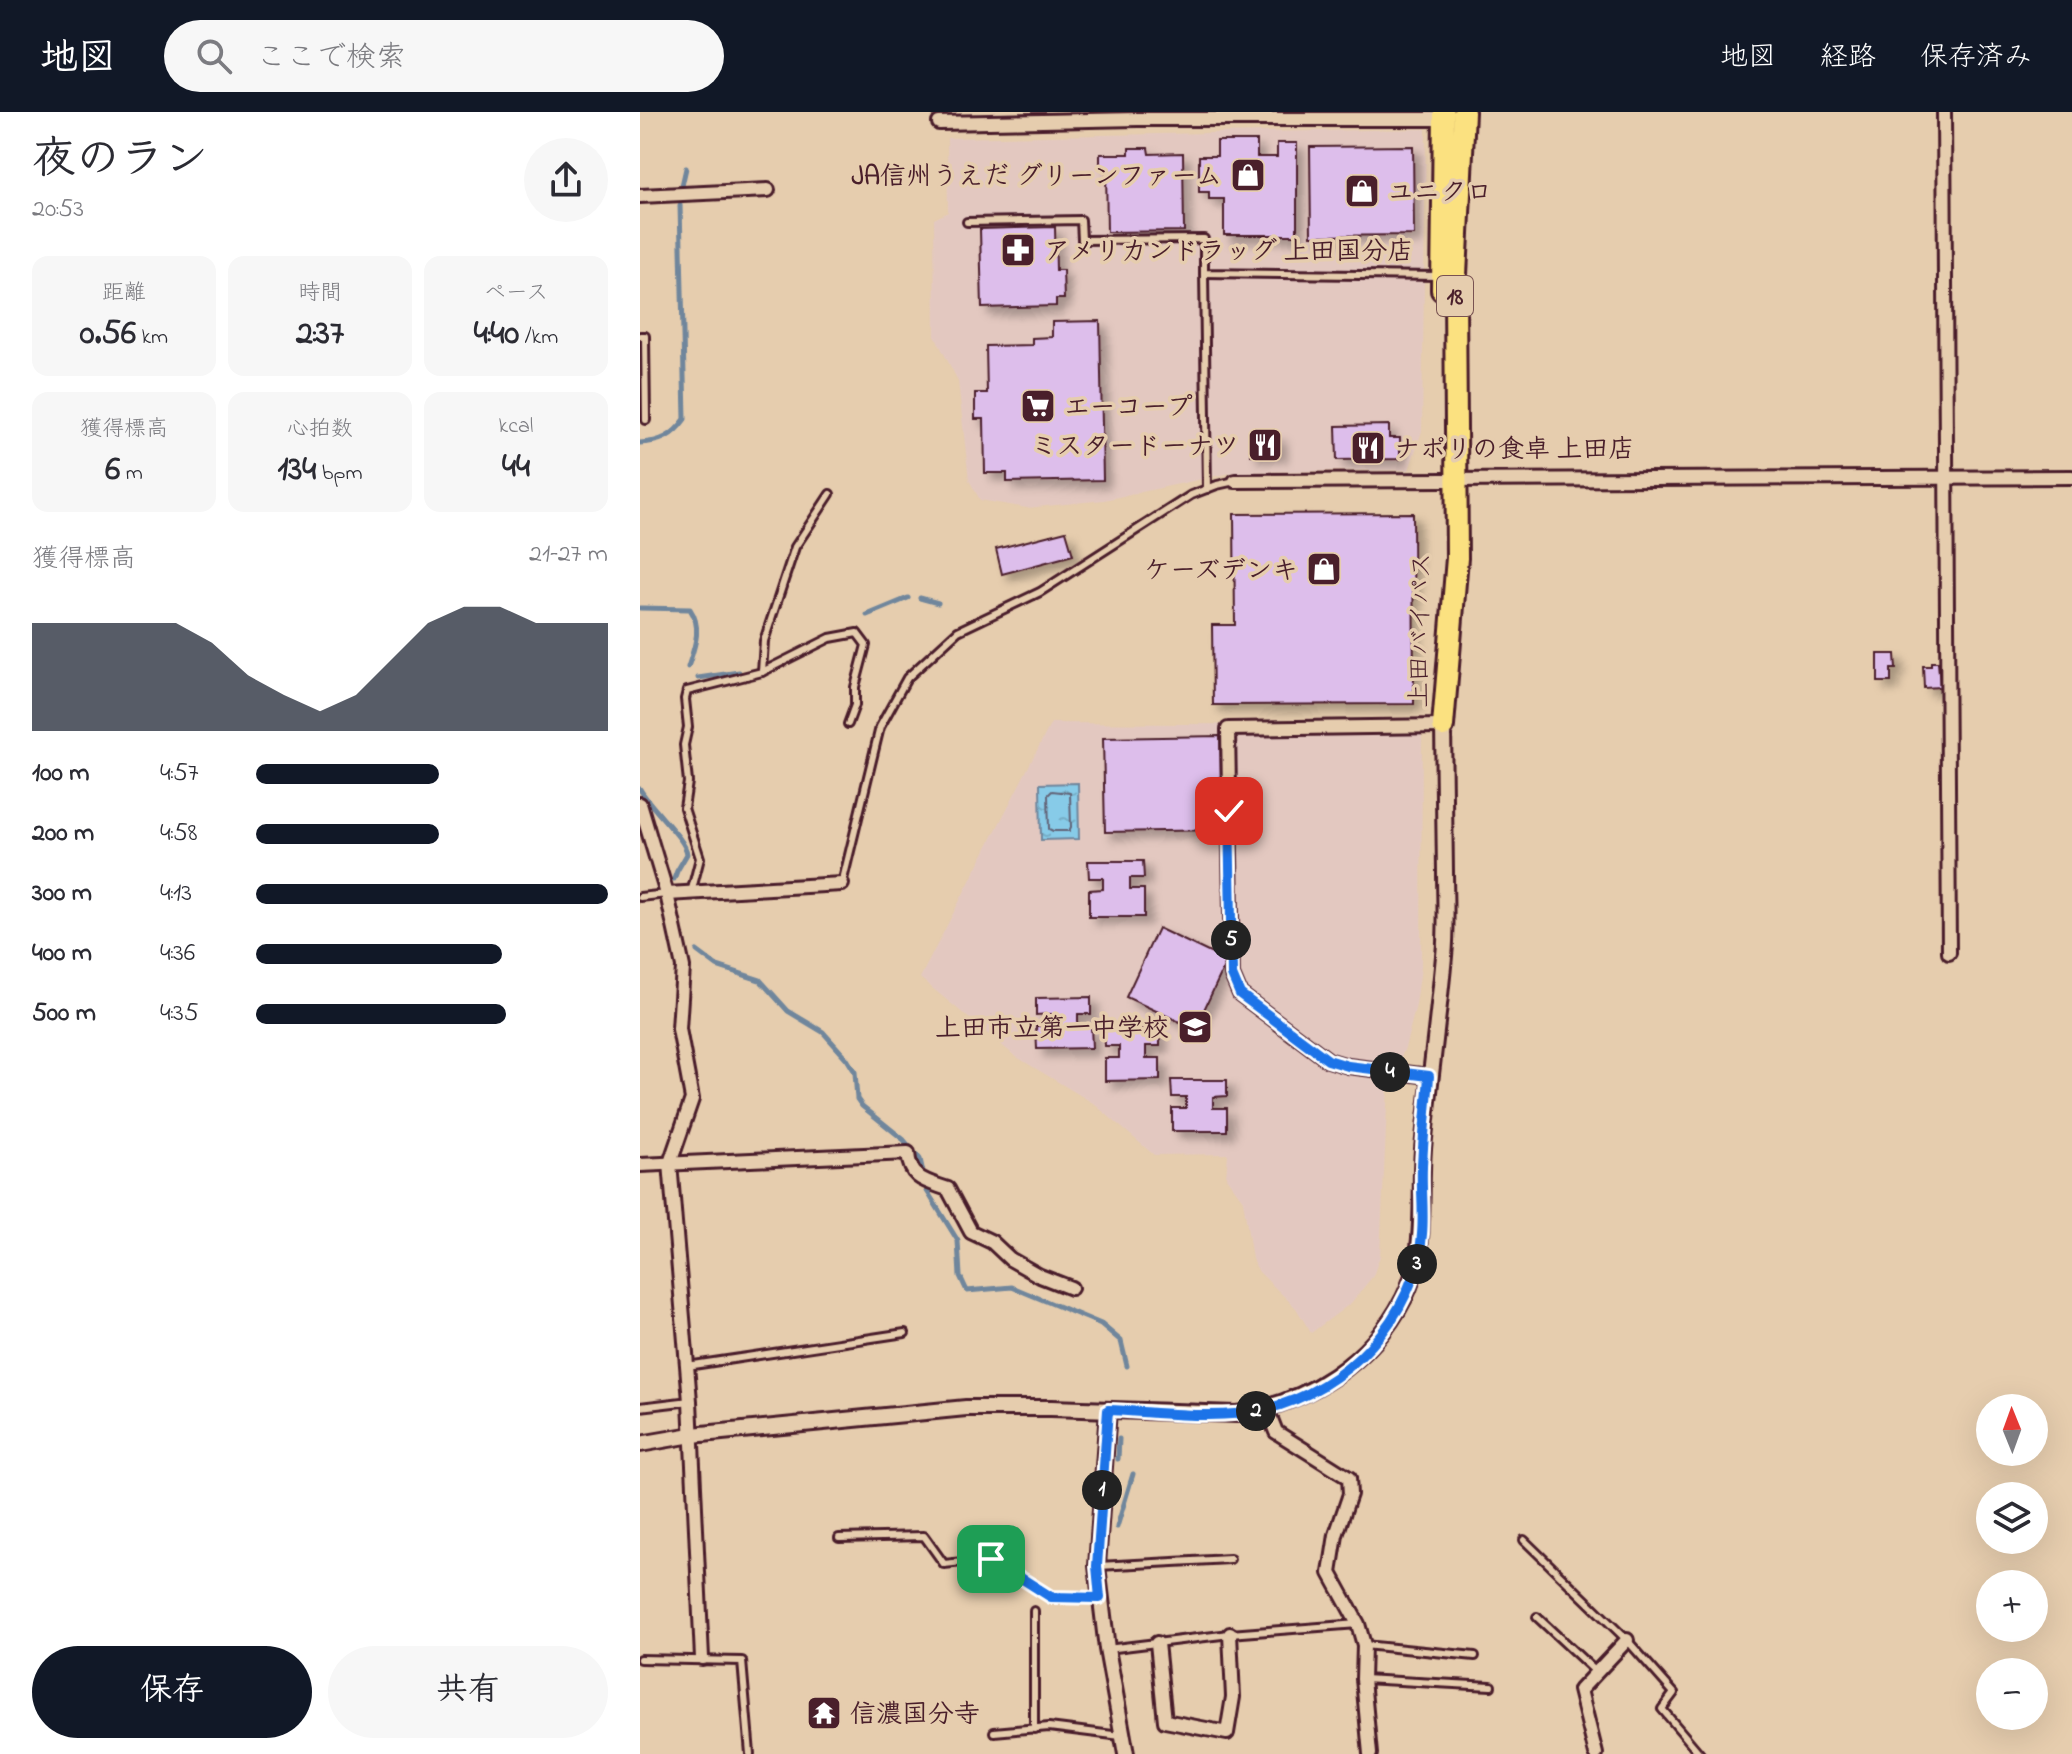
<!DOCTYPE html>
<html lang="ja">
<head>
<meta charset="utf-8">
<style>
	:root { --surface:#fff; --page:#f7f7f7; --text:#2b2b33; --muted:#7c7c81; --accent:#111827 }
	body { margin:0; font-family:"Indie Flower","Klee One",sans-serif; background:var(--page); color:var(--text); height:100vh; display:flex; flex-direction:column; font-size:30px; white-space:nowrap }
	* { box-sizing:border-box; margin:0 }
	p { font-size:26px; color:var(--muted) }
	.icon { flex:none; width:44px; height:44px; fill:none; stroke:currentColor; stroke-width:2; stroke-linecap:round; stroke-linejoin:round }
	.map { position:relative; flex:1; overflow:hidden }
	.details { display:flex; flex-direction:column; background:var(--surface); width:640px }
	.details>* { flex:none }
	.needle { width:52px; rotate:359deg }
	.tools { position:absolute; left:1336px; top:1282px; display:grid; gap:16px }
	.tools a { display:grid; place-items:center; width:72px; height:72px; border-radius:50%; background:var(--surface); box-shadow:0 8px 32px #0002; font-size:40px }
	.pin { position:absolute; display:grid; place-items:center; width:68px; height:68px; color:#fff; margin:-34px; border-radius:16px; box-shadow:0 4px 12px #0006 }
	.km { position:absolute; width:40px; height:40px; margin:-20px; border-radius:50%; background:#222; color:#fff; font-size:22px; line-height:40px; text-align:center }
	.round { display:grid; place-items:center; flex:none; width:84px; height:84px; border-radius:42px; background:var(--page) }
	.headline { display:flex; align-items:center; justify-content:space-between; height:136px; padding:0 32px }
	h1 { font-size:44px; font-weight:700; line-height:60px }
	.figures { display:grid; grid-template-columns:repeat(3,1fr); gap:12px; height:136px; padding:8px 32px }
	.figures div { display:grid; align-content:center; border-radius:16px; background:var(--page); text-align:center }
	.figures b { font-size:34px; font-weight:700 }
	.figures small { font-size:22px; font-weight:400 }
	.figures p { font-size:22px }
	.chart { height:224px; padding:16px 32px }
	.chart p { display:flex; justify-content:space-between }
	.chart svg { width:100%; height:144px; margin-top:8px; fill:var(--accent); opacity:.7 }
	.action { display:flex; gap:16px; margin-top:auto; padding:16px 32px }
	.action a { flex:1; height:92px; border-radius:48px; background:var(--accent); color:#fff; font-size:32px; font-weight:700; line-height:92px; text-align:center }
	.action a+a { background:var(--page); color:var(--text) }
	ul { padding:0 32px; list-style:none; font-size:26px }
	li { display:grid; grid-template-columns:128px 96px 1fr; align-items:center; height:60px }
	li i { height:20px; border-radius:10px; background:var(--accent) }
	header { display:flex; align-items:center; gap:48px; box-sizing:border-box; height:112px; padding:0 40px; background:var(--accent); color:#fff }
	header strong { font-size:38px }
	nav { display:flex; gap:44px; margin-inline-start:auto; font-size:28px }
	.search { width:560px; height:72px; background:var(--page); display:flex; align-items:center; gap:20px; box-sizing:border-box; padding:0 28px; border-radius:44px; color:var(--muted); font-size:30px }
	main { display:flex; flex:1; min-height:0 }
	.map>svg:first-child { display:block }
	.built { fill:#e3c8c0 }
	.water { fill:url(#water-ripples); stroke:#6f869c; stroke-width:2 }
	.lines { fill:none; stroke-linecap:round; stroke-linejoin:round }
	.shore { stroke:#626477; stroke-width:2 }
	.stream { stroke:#6f869c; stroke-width:5 }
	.building { fill:#ddbeeb; stroke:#4a1f2b; stroke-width:2; filter:url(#shadow) }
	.service-casing { stroke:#4a1f2b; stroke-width:12 }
	.minor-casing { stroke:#4a1f2b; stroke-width:18 }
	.tertiary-casing { stroke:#4a1f2b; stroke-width:20 }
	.trunk-casing { stroke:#4a1f2b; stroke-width:26 }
	.service { stroke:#e6cdae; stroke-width:6 }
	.minor { stroke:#e6cdae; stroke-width:12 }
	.tertiary { stroke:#e6cdae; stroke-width:14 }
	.trunk { stroke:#fbe180; stroke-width:20 }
	.route-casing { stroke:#fff; stroke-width:16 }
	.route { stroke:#1a73e8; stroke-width:10 }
	.labels { text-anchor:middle; stroke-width:7; stroke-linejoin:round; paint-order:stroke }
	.shield { fill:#e6cdae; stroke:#795352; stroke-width:2 }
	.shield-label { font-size:24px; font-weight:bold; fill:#4a1f2b }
	.poi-label { font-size:26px; font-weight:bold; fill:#4a1f2b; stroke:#e6cdae; text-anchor:start }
	.street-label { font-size:26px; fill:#4a1f2b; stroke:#e6cdae }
</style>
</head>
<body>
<header>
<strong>地図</strong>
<div class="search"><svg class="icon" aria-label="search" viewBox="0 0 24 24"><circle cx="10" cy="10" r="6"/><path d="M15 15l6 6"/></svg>ここで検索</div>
<nav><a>地図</a><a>経路</a><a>保存済み</a></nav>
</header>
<main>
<section class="details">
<div class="headline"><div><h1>夜のラン</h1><p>20:53</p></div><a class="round"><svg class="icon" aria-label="share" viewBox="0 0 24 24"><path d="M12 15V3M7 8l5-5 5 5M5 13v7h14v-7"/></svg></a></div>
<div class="figures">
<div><p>距離</p><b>0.56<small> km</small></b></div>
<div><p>時間</p><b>2:37</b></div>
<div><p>ペース</p><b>4:40<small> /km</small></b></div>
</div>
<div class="figures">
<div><p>獲得標高</p><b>6<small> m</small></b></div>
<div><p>心拍数</p><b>134<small> bpm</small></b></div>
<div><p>kcal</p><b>44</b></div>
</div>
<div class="chart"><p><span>獲得標高</span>21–27 m</p>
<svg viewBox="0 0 160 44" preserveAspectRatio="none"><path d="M0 44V11L10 11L20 11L30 11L40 11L50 17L60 27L70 33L80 38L90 33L100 22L110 11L120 6L130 6L140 11L150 11L160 11V44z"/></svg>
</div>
<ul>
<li><b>100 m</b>4:57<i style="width:52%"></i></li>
<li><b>200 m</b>4:58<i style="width:52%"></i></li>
<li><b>300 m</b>4:13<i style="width:100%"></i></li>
<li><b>400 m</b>4:36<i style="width:70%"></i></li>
<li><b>500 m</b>4:35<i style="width:71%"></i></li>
</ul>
<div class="action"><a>保存</a><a>共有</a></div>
</section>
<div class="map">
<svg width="1432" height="1642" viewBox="0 0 1432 1642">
	<defs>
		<pattern id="water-ripples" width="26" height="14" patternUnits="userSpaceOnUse" patternTransform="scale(2)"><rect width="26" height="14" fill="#87cbe8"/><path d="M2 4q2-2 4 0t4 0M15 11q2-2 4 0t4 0" fill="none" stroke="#76aec7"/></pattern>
		<filter id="shadow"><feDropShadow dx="7" dy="7" stdDeviation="4" flood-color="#0004"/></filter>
	</defs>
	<rect width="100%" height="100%" fill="#e6cdae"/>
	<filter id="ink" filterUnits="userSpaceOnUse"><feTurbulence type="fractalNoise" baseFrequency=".0125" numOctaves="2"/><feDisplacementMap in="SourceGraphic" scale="16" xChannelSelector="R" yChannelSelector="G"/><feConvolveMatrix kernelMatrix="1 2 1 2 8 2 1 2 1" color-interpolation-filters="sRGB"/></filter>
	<g filter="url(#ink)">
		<g class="built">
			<polygon points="786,17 782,319 769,358 595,360 464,388 387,396 340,388 329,368 318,269 295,224 294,107 308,100 307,26"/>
			<polygon points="411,611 782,614 781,855 776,893 765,936 748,974 740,1144 733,1164 711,1191 671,1221 656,1196 619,1160 612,1147 603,1088 586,1065 588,1042 514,1043 453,991 375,944 280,866"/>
		</g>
		<polygon class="water" points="438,671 439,727 401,728 400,672"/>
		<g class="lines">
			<polygon class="shore" points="412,679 430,681 431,715 429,719 413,719 409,717 408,683"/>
			<g class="stream">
				<polyline points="41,78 46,56"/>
				<path d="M0,331C21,330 33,324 45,307L40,93"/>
				<polyline points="280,486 298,491"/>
				<path d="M0,496L50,497C63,516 54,536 48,555"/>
				<polyline points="227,503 268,486"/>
				<polyline points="58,566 99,560"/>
				<path d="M0,677C11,697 46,727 47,742L37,759L34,767"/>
				<polyline points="57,839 77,854 120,868 148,899 183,920 207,947 215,960 217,987 222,994 264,1028 280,1047 287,1079 318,1129 320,1164 327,1179 372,1175 461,1212 481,1229 487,1254"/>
				<polyline points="478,1347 479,1327"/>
				<polyline points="477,1415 493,1362"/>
			</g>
		</g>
		<g class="building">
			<polygon points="577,29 617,29 617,45 637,45 637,31 657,31 657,123 584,123 584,87 569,87 569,80 559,80 559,44 577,44"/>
			<polygon points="773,34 774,123 671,124 670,35"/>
			<polygon points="489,36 508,36 509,42 543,41 544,119 467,120 466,56 460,56 460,42 489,42"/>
			<polygon points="415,115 416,158 423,158 424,187 416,187 416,194 342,196 340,117"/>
			<polygon points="460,209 463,368 367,370 367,361 345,361 344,307 335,307 335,281 347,281 346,234 392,233 392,226 412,225 412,210"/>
			<polygon points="749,313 749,326 760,326 760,347 697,348 696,314"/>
			<polygon points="639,323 640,342 611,343 610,324"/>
			<polygon points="773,401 774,592 573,593 572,513 595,513 594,402"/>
			<polygon points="426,419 433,443 362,462 356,437"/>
			<polygon points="1238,542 1255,542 1256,557 1251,557 1251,570 1238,570"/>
			<polygon points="1291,550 1298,550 1300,575 1284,576 1283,554 1291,554"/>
			<polygon points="580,624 582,718 465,720 463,626"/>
			<polygon points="448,749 503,749 504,766 490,766 490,777 504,777 504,805 449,805 449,778 463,777 463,766 449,766"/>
			<polygon points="518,816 587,849 555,917 486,885"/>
			<polygon points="451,885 451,902 438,902 438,914 451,914 452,936 397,937 396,914 411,914 411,902 396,903 396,886"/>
			<polygon points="464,917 520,917 520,934 506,934 506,946 520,946 520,968 465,969 465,946 479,946 479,934 465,934"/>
			<polygon points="531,968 587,968 587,984 573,985 573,996 587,996 587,1019 532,1019 532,996 546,996 546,985 532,985"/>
		</g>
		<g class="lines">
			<g class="service-casing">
				<g id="service">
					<polyline points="327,110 441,108 442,128 564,127 564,161 799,164"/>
					<polyline points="564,161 567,377"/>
					<polyline points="0,224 5,224 6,308"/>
					<polyline points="122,560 124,529 155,435 190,382"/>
					<polyline points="202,772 240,615 267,566 318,519 400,480 551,383 577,373 595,369"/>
					<polyline points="51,781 60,746 44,696 48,670 44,633 48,615 45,587 47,579 122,560 190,526 217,521 226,533 215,575 215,593 208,612"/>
					<polyline points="0,785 27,782"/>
					<polyline points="47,1254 265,1221"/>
					<polyline points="0,1295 50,1289"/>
					<polyline points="199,1426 284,1424 304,1452 351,1447 411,1485 460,1486"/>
					<polyline points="884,1428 987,1528 1034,1581 1022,1597 1060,1642"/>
					<polyline points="458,1454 590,1447"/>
					<polyline points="897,1505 956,1560"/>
					<polyline points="724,1533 835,1544"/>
					<polyline points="467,1537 590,1522 718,1512"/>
					<polyline points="0,1547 102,1549 110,1642"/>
					<polyline points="723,1567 851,1574"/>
					<polyline points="394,1617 394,1499"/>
					<polyline points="354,1620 409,1615 481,1624"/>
				</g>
			</g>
			<g class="minor-casing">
				<g id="minor">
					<polyline points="1304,0 1309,841"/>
					<polyline points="299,11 497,7 804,7"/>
					<polyline points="0,84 128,78"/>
					<polyline points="595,369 1432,365"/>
					<polyline points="0,692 27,782 43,855 39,917 52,987 30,1051 50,1289 62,1546"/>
					<polyline points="27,782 202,772"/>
					<polyline points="789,964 708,954 688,948 600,882 592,863 588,617 803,614"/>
					<path d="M0,1053L268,1041C270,1068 286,1069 308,1077L331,1120L352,1130L370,1147L400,1164L431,1176"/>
					<polyline points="627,1297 636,1320 709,1366 710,1382 696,1423 690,1461 718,1512 724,1533 723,1567 730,1642"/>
					<polyline points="517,1531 525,1609 587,1621 593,1585 590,1522"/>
					<polyline points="956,1642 940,1578 987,1528"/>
				</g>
			</g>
			<g class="tertiary-casing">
				<g id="tertiary">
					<polyline points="468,1298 457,1454 467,1537 486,1642"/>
					<path d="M0,1332L52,1323L326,1296H411L597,1302C667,1291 731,1251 764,1186C788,1138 779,1088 783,1037C789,973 798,909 804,844C807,816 805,787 805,759C804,711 804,662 803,614"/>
				</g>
			</g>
			<g class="trunk-casing">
				<g id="trunk">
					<polyline points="802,178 804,0"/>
					<polyline points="803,614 817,446 815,183 824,0"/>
				</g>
			</g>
			<use href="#service" class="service"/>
			<use href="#minor" class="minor"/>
			<use href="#tertiary" class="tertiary"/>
			<use href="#trunk" class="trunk"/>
		</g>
	</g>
	<g class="lines" filter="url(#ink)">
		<g class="route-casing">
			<path id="route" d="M351,1447L411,1485L460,1486L457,1454L468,1298C519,1300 576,1309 626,1297C705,1279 776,1204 782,1122C784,1100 781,1077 782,1055C783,1025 787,994 789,964L708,954L688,948L600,882L592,863L589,699"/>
		</g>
		<use href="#route" class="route"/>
	</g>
	<defs>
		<g id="shop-square" transform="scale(1.8)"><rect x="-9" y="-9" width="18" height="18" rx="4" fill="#4a1f2b" stroke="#e6cdae"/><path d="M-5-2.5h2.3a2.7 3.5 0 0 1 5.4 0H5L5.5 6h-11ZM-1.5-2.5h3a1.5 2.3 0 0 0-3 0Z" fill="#fff"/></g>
		<g id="pharmacy-square" transform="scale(1.8)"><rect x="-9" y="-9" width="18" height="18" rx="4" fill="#4a1f2b" stroke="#e6cdae"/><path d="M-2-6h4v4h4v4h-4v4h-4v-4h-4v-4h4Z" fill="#fff"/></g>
		<g id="supermarket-square" transform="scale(1.8)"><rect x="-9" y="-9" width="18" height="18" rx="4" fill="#4a1f2b" stroke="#e6cdae"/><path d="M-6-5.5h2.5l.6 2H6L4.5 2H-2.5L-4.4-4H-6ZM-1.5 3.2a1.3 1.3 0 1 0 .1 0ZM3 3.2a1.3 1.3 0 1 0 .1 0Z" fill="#fff"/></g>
		<g id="restaurant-square" transform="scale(1.8)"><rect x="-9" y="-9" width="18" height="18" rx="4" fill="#4a1f2b" stroke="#e6cdae"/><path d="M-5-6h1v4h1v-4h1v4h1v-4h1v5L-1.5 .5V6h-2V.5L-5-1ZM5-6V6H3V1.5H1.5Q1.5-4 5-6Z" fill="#fff"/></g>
		<g id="school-square" transform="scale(1.8)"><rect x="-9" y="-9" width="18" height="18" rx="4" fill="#4a1f2b" stroke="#e6cdae"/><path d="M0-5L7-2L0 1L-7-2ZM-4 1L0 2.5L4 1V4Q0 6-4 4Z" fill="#fff"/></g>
		<g id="temple-square" transform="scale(1.8)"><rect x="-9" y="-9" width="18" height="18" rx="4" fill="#4a1f2b" stroke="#e6cdae"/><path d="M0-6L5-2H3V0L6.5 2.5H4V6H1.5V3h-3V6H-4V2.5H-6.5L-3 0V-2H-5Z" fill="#fff"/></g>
	</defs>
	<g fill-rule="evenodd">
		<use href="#shop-square" x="608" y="63"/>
		<use href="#shop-square" x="722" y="79"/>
		<use href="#pharmacy-square" x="378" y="138"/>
		<use href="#supermarket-square" x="398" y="294"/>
		<use href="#restaurant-square" x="625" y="333"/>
		<use href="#restaurant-square" x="728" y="336"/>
		<use href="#shop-square" x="684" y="457"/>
		<use href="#school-square" x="555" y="915"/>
		<use href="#temple-square" x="184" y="1601"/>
	</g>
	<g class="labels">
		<rect class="shield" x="797" y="164" width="36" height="40" rx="6"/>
		<g class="shield-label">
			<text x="815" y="192">18</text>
		</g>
		<g class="poi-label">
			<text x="582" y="72" text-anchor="end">JA信州うえだ グリーンファーム</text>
			<text x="748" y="88">ユニクロ</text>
			<text x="404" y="147">アメリカンドラッグ 上田国分店</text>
			<text x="424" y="303">エーコープ</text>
			<text x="599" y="342" text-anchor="end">ミスタードーナツ</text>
			<text x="754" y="345">ナポリの食卓 上田店</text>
			<text x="658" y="466" text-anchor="end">ケーズデンキ</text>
			<text x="529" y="924" text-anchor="end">上田市立第一中学校</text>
			<text x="210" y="1610">信濃国分寺</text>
		</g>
		<g class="street-label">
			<text transform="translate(779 518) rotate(-89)" y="9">上田バイパス</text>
		</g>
	</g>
</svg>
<div class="tools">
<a><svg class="needle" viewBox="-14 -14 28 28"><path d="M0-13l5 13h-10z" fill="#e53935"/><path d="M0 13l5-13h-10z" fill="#7c7c81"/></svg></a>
<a><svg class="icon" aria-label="layers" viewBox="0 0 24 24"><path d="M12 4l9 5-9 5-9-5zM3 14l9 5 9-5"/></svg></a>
<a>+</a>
<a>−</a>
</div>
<div class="pin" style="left:351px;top:1447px;background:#1e9e55"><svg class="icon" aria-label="arrive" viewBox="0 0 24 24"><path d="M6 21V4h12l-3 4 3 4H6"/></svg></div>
<div class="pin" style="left:589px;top:699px;background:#d93025"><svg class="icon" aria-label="check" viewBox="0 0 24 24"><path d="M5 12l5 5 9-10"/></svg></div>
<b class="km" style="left:462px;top:1378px">1</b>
<b class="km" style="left:616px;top:1299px">2</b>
<b class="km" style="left:777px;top:1152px">3</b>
<b class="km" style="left:750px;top:960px">4</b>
<b class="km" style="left:591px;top:828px">5</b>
</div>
</main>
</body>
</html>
